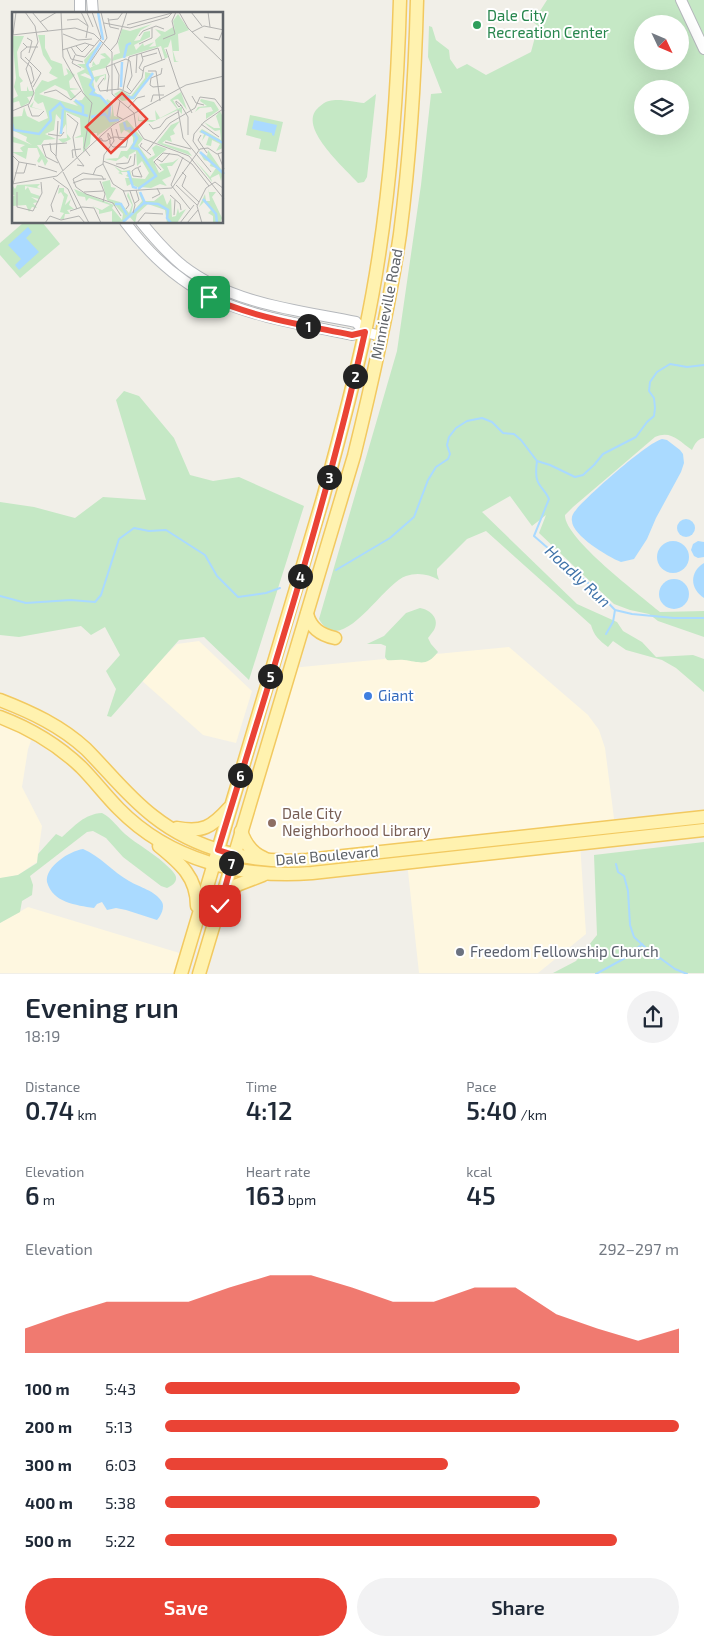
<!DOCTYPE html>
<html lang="en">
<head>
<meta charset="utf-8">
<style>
	:root { --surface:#fff; --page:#f2f2f3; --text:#1f2937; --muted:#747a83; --accent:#ea4335 }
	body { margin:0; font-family:"Exo 2",sans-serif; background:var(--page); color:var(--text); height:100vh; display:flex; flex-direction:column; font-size:19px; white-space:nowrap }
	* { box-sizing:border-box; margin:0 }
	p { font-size:16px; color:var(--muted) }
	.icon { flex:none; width:28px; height:28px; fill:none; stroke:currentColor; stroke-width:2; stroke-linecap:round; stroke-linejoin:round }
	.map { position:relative; height:974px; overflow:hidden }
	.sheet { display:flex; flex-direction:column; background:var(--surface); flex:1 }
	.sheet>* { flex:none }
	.needle { width:32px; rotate:134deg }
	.buttons { position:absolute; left:634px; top:15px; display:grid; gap:10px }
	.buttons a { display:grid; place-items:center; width:55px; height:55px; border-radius:50%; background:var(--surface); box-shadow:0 5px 20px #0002; font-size:25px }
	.pin { position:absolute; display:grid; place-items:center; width:42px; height:42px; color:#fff; margin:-21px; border-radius:10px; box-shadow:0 2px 8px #0006 }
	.km { position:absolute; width:25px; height:25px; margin:-12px; border-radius:50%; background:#222; color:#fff; font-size:14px; line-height:25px; text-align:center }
	.round { display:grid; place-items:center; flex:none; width:52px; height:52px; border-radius:26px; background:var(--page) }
	.head { display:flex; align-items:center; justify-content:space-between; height:85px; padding:0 25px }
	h1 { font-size:28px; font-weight:600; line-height:38px }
	.figures { display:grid; grid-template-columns:repeat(3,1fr); gap:8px; height:85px; padding:5px 25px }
	.figures div { display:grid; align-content:center }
	.figures b { font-size:25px; font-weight:600 }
	.figures small { font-size:14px; font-weight:400 }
	.figures p { font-size:14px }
	.chart { height:140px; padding:10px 25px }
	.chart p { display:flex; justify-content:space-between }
	.chart svg { width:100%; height:90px; margin-top:5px; fill:var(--accent); opacity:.7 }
	.cta { display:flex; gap:10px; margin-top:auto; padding:10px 25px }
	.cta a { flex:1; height:58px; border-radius:30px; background:var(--accent); color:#fff; font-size:20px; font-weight:600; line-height:58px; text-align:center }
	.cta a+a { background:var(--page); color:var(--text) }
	ul { padding:0 25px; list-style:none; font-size:16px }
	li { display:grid; grid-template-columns:80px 60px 1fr; align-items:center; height:38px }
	li i { height:12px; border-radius:6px; background:var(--accent) }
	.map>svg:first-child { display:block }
	.commercial { fill:#fef7e0 }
	.green { fill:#c5e8c5; fill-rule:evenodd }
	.water { fill:#aadaff }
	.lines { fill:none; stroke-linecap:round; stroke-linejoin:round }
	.stream { stroke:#aadaff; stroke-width:2 }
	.minor-casing { stroke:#b5b8bc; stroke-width:12 }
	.major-casing { stroke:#f2c960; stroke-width:15 }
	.minor { stroke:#fff; stroke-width:10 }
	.major { stroke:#fff2af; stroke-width:12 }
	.route-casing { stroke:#fff; stroke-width:10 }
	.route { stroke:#ea4335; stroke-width:6 }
	.leisure-dot { fill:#2e9e5b; stroke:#fff; stroke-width:2 }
	.shop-dot { fill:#3f7fe0; stroke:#fff; stroke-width:2 }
	.education-dot { fill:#8d6e63; stroke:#fff; stroke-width:2 }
	.worship-dot { fill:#6b7280; stroke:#fff; stroke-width:2 }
	.labels { text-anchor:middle; stroke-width:4; stroke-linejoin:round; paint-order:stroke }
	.leisure-label { font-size:15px; fill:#27864d; stroke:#fff; text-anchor:start }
	.street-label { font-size:15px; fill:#5f6368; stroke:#fff }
	.shop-label { font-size:15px; fill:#366cbe; stroke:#fff; text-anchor:start }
	.education-label { font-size:15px; fill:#785e54; stroke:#fff; text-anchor:start }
	.worship-label { font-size:15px; fill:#5b616d; stroke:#fff; text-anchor:start }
	.water-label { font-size:16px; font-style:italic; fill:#4174aa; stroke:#fff }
	.inset-river { fill:none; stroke:#aadaff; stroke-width:2.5 }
	.inset-road { fill:none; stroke:#b3b3b1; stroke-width:1 }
	.view { fill:#ea4335; fill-opacity:0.15; stroke:#ea4335; stroke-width:2.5 }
	.inset-edge { fill:none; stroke:#5f6368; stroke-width:2.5 }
</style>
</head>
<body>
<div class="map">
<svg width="704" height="974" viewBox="0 0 704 974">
	<rect width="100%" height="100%" fill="#f1efe8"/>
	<g class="commercial">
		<polygon points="199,641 252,691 236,743 203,735 141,680 177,644"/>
		<polygon points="509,647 588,715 599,730 605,748 615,826 286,861 258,854 241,831 291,668"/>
		<polygon points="0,718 32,738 28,749 22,787 42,826 37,862 18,875 0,879"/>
		<polygon points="580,843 586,934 538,973 419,973 407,862"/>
		<polygon points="28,907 186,955 181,973 0,973 0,923"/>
	</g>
	<g class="green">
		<path d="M547,0H704V438C697,439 695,444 692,450C679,441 671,430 655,437L573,507L565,515C564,538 640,595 660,612L704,611V637L658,621L649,614L630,610L614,604L539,533L546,515L532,526L510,496L482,512L577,604L617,622L623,631L642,642L656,657L693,655L704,659V692L676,668L662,660L626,650L613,641L608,647C599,640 594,636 591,625L486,531L467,539L437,569V574L439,580C429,574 417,572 406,576C383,583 341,660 319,619L397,351L421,185L431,94L442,93L428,57L429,26L432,27L436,40L449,50L450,59L457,69L467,64L486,75L531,52L538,26L533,22ZM642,24H680V61H642ZM642,89H680V126H642Z"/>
		<path d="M376,94L367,177L364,182L358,183C346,169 300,130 316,110C320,106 324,102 329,101C339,98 354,102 364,103Z"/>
		<polygon points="250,115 283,122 276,152 259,149 261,139 246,135"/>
		<polygon points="42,222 60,244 20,278 0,255 0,243 23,223"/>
		<polygon points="124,391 139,396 174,438 190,475 213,481 239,477 304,506 249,680 204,637 179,640 111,717 107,716 116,689 106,671 120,655 105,627 91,635 81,626 19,637 0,635 0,502 34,507 75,518 103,497 146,500 116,400"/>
		<path d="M420,608C431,610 440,619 434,630C432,633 430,635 428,638L431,644L438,652C426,667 421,662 404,660C398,659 393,661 387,660L385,657L386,646L381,644H367L384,636L406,613Z"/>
		<path d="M102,813C113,819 117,827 125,834C138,845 152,852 164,863C167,866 175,872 176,877C177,883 171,886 167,888L161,886L123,857L106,838L93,831L87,832L30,876L33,885L32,895L22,901L20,912L0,923V878L18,875L37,863L38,854L56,834L62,837C75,826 84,814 102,813Z"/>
		<polygon points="704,842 704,973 553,973 576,961 597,935 594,855"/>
	</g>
	<g class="water">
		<polygon points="254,120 277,125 274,136 272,135 272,133 252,129"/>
		<polygon points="28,227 32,232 26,238 39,252 19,270 15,265 21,259 8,245"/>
		<path d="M662,439L667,440L680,450L683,454L684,463L681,472L656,518L647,539L634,559L621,562C608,557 572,535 572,521C571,517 573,513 576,510C586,497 648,442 662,439Z"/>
		<circle cx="686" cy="528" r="9"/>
		<polygon points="698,541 704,542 704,557 698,558 694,556 691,550 693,544"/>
		<circle cx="673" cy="557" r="16"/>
		<path d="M704,563V598C690,589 689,572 704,563Z"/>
		<circle cx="674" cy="594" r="15"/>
		<path d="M83,849C100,856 113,872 129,881C139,887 156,891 162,902C165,907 161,916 157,920L126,910L116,908L107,910L102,902L97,904L94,908C76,905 53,903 47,882C45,867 69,851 83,849Z"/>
	</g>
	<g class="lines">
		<g class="stream">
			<path d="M537,461C536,468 535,476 538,482C540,487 546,492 549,499L534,536L595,589L615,610L632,614L674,618H704"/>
			<polyline points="336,570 390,538 414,517 428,480 436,467 448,459 450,454 447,445 449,437 456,428 467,421 482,418 492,422 503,433 514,434 521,440 537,461 550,465 575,477 583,475 594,465 603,454 636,437 647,422 654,416 655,408 654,398 649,391 650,382 657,372 670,364 687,367 704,365"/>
			<polyline points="0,596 26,603 71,600 95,602 101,595 119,539 134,528 149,531 166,530 205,555 217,576 238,597 266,593 280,588"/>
			<polyline points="606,634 613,622 615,610"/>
			<polyline points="616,864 618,872 624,876 628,891 630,925 634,937 658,959 660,958 675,969 687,974"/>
			<polyline points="596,974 627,957 642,944"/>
		</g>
		<g class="minor-casing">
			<g id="minor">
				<polyline points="80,0 80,14"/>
				<polyline points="92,0 93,14"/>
				<polyline points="681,0 704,49"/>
				<path d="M125,222C189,308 251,314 348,334L352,335L365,332L381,336"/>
				<path d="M141,222C154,238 167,253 183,266C232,304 297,310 356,322L365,332"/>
			</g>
		</g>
		<g class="major-casing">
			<g id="major">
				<path d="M307,614C311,629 321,635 335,638"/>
				<path d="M0,700C31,712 61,726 86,749C108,771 128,797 153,816C196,850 253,864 307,860L704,817"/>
				<path d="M0,717C29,728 58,745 81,767C94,780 106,796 119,809C169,860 243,879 312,873L704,830"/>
				<path d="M177,828C202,833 212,827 229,808"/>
				<path d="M241,831C245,843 251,853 264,858"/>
				<path d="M159,846C180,863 197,877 197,906"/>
				<polyline points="223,902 237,885 263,875"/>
				<path d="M181,974L323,498C338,443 353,388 365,332C388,224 397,111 400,0"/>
				<path d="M199,974L354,456C372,383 389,309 400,234C410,156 415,78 417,0"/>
			</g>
		</g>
		<use href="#minor" class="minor"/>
		<use href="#major" class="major"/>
	</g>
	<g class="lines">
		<g class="route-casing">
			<path id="route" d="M209,297C254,318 304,325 352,335L365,332C326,507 270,679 218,850L234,855L220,906"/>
		</g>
		<use href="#route" class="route"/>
	</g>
	<circle class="leisure-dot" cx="477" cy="25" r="5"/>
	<circle class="shop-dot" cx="368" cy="696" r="5"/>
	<circle class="education-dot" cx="272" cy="823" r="5"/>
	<circle class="worship-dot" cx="460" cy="952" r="5"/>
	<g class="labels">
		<g class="leisure-label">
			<text x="487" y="21">Dale City<tspan x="487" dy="17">Recreation Center</tspan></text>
		</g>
		<g class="street-label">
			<text transform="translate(387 304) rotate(-79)" y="5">Minnieville Road</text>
			<text transform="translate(327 856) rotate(-5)" y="5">Dale Boulevard</text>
		</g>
		<g class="shop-label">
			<text x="378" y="701">Giant</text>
		</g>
		<g class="education-label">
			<text x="282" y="819">Dale City<tspan x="282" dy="17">Neighborhood Library</tspan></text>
		</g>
		<g class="worship-label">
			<text x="470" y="957">Freedom Fellowship Church</text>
		</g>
		<g class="water-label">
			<text transform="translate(578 576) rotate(43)" y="6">Hoadly Run</text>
		</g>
	</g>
	<g transform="translate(12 12)">
		<rect width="211" height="211" fill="#f1efe8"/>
		<path d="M166,2L177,18L166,22L167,39H161L164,49L167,50H162L159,27L156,35L152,36L156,45L153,47L149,34L100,49L102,43L108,41L106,31L110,17L118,19L140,12L129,18L122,29L128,28L132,20L138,19V25L122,33L124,38L131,31L132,34L142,30L137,35L144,34L143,28L149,23L143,17L153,20L161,15L163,19L161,9ZM26,23H33V36L39,48L50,52L52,64L56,62L54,56L63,63L57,69L58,76L68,77L58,78L64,85L59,87L55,79L43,73L27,82L66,94L61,89L70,88L73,84L65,61L73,57L65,52H73L72,48L89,30L75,51L78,56L83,53L80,54L81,49L84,53L87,52L89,47L94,46L88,42L93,41L99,47L98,50L93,56L80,59L82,65L94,62V67L92,69L93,63L88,65L84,71L82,66L73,61L68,63L81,68L83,80L98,93L100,105V94L94,89L95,87L100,90L102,104L110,106L85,124V121H79L78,132L71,140V125L62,126L69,123L68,106L54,100L55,122L59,127L51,131L46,127L55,126L54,112L47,123L50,109L44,102L42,118L33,122L44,127L32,128L29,133H25L36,149L33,154L30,147L27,151L25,149L28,144L25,136H16L14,147L0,140H11L8,136L13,133L0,130V124L20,133L14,129L15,125L0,118V105L10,104L12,95L15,104L27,110L36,106L34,99L18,95V94L22,89L20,95L34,99L31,90L26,92L22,88L23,78L30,68L36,70L46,66L37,61L40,56L31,43ZM0,24H12L5,40L7,64L11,69L8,71L9,79H15V74L17,79H22L21,84L15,85L18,90L9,95L7,89L0,91V87L6,84L2,75L4,66ZM133,60L142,62L136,65L123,87L110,89L102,82L109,78L119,84L133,66ZM169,80L175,98L166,87L161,88L166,97L170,94V102L166,98L140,110L126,109V103L127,108H144L143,98L148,106L165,97L158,88ZM189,87L202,90L207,98L194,107V101L201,99L199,95L188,96L183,100L186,95L195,94L188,89ZM208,99L211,105V136L204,139L208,132L200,128L199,134L194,133L197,124L194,123L190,129L192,122L187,120L190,117L209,128L208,118L203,119L196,114L192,110L202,116H208L204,104ZM115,108L131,127L126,133L136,147L143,143L140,136L144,133L155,137L141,148L147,161L152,158L147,152L161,150L167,146L160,154H155L159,164L150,168L155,174L148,172L139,176L128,175L129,177L119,172L115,174L113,166H118L114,164L117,160H109L111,163L106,161L108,160L102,154L110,159L118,158L120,166L133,167L137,161L130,149L125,154L124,139L117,143L116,147L112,144L104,149L92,147L106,146L109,139H115L121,131V125L116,120L112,118L109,122L107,112ZM168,109L161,118L163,122L158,124L160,130L154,128L150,131L176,139L180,144L145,131L159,113ZM196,138L211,160L209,169L207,162L199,166L200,170L182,147L198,165L204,156L198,154L199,150L192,148L187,139L195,144ZM98,168L99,175L104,176L97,187L108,190L117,201L120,193L115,184L116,180L121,193L119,202L130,189L126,179L133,189H142L151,182L155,193L159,186L160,205L164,204L166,196L167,201L174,197L165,211H155L153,198L136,192L125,202L123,211L117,204L114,209L100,211V199L87,202V198L80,194L90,198L98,193L77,186L74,189L73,185L66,184L62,177L102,193L100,196L110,208L111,202L104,194L95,188L90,170ZM28,172L25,175L29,177L13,174V178L16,175L19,181L28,184L27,187L19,185L27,190L21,191L25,196L20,195L17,200L14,193L0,194V184H3L0,182L1,174L3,177L5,173ZM196,175L197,180H204L200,185L210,206L208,211H201V204L196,201L199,198L192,190L187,195L193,182L194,189H198ZM47,176H52V180L56,183L53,193L59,187L57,193L62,197L55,198L58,202H53L52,207H48L52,201L48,200L52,185L49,180L46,182Z" fill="#c5e8c5"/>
		<path class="inset-river" d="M86,0L91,28M89,30L75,53L81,67L78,73L82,78L79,82L88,84L98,95L97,105M112,46L115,33L119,31M109,75L110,50M111,84L121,86L141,61M63,88L71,94V101M79,105L93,102L98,109L107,108M112,110L114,117L118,116L125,126L120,136L126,137L144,164L126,177M0,112L2,118L27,122L39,108L38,100L48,91L53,97L76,104M189,119L211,131M49,122L51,97M188,140L212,162M116,159L121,175L125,176M128,180L133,191L146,192L156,198L155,206L159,211M191,187L204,202L205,211M103,192H109L115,203M111,210L133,190"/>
		<path class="inset-road" d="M20,0L36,19M49,0L51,45L71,81L80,91L72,136L78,144M69,0L76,14L74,26M167,0L176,16L212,51M179,0L190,14M196,0L198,15M75,1L81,15M96,6L98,15L107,17M55,8L66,7L76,14M97,8L106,7L111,0M28,10L45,0M92,11L118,16L156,5L161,0M115,13L160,1M180,20L192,14L212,18M51,22L66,28L80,27M0,23L63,16L82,22L100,40V82L122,101L124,115L132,127L177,144L212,187M1,23L4,0M127,24L131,19L144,14L152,17M192,25L207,28L211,18M15,26L20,29L17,41M151,27L163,22L160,9L164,0M11,31L15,35H26M127,32L140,26V16M64,34L70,40L78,32M15,35L9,40V46L19,55L22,68L19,72M59,35L64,43L73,45L89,26L80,0M55,37L59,47L71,50M154,37L166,73L180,101M50,38L73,31L82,34M99,38L105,31L115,0M129,41L131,48L127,56L131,59M63,43L60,51L69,56M13,45L29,61L21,75M130,45L145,41M78,51L95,26L89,0M102,52L107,63L106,78M150,56L149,62L139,66L138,73L141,75L153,74M136,59H144L148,89M124,61L125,42M92,66L86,74L88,79L108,77L118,82L130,66L132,55L153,47M111,78L117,45L146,36L150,48M95,80L97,64L94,55L114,47L118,49L120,64L115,75L120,80M32,81L44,78L59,88L69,79M180,84L184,91L192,93M108,89L105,104L112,108M164,89L169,93L167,95L164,91ZM139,90L141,83H152M16,93L20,104H27L32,99M169,93L176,105V123M116,96L125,86L133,84M166,98L171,126L199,160M0,99L17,92L22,81L14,57L26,30L23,14L13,0M55,102L66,111L61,125L64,144L72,154L65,153M46,109L44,145L51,159M137,112L141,117L148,115L154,107L166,100M189,112L207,125M99,116L102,129L92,143L91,152L101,172L112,179L160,176L188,137L196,136L205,142L212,140M104,117L107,127L113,128M36,122L49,124L52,120M189,123L186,128L195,141M91,129L87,127L89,126L91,129H94L96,128L97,127L99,126H100L102,125L116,126L114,135H101L98,132V128L97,127L96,125V121L99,126M153,130L179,137M38,131L39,139L44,144M130,131L128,134L139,143M187,138L181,129L182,122L192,110L211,97M135,139L158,111L183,96L188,85L203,87L212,99M206,142L212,157M0,143L7,150L1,172M171,145L159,173L178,197M61,146L60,138L69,137M145,147L150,150L158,141M91,149L112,157L122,153L123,142M7,150L24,153M46,151L34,145L30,133L55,131M104,152L116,151L119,144M26,154L45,160M126,156L130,165L121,164L120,159L124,156H125L129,154M149,158L142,150L151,141L166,143L180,152L197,174M51,160L77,211M3,161H12L15,151M81,163L84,156L91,152M41,166L56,177L65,197M92,168L90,164L71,161L61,167L64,175L74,182L101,191L109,204M88,169L93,182L91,190M61,171L72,167H94M0,172L45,164L101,113L174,73L212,64M164,173L185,193M170,174L187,190M170,174L174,164L170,160M111,178L117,193L114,197M118,179L123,193L121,201M5,180V195L21,199L30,181L29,170M72,180L91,179M158,183L168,192L169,198M140,186L148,182L145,176M123,191L127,188L124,178M58,199L70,195L82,196L89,211M41,200L39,193L47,173M162,203L163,188M33,211L38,204L49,208L67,204L73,211M125,211L133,201L151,202M168,211L182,193M175,211L186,198M190,211L185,194L194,176L203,170L212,177"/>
		<path class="view" d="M110,81L135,107L99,141L74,115Z"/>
		<rect width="211" height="211" class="inset-edge"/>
	</g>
</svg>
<div class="buttons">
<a><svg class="needle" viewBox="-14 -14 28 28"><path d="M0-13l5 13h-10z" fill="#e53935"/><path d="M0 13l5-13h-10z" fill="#747a83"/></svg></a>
<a><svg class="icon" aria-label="layers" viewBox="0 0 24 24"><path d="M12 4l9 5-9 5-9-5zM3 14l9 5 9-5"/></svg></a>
</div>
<div class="pin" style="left:209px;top:297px;background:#1e9e55"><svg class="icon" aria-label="arrive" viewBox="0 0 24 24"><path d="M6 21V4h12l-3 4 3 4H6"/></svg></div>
<div class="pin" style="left:220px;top:906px;background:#d93025"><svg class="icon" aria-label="check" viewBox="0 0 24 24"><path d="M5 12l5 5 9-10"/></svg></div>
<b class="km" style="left:308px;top:326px">1</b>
<b class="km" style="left:355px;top:376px">2</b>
<b class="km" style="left:329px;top:477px">3</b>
<b class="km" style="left:300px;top:576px">4</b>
<b class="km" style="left:270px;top:676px">5</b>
<b class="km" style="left:240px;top:775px">6</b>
<b class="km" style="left:231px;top:863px">7</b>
</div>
<section class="sheet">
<div class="head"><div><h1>Evening run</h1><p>18:19</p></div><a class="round"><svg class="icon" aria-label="share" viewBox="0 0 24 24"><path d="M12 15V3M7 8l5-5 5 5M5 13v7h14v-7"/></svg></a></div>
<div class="figures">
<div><p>Distance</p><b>0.74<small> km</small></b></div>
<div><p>Time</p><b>4:12</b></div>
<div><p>Pace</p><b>5:40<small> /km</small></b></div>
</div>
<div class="figures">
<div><p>Elevation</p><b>6<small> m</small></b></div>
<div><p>Heart rate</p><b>163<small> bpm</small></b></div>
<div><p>kcal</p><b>45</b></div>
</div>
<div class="chart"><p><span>Elevation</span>292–297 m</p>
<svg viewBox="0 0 160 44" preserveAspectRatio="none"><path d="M0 44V32L10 25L20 19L30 19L40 19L50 12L60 6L70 6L80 12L90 19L100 19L110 12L120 12L130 25L140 32L150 38L160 32V44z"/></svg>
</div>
<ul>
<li><b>100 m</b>5:43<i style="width:69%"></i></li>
<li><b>200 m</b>5:13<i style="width:100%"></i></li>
<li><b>300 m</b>6:03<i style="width:55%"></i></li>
<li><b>400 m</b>5:38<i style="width:73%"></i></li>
<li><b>500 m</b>5:22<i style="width:88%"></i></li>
</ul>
<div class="cta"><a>Save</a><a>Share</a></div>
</section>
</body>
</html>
